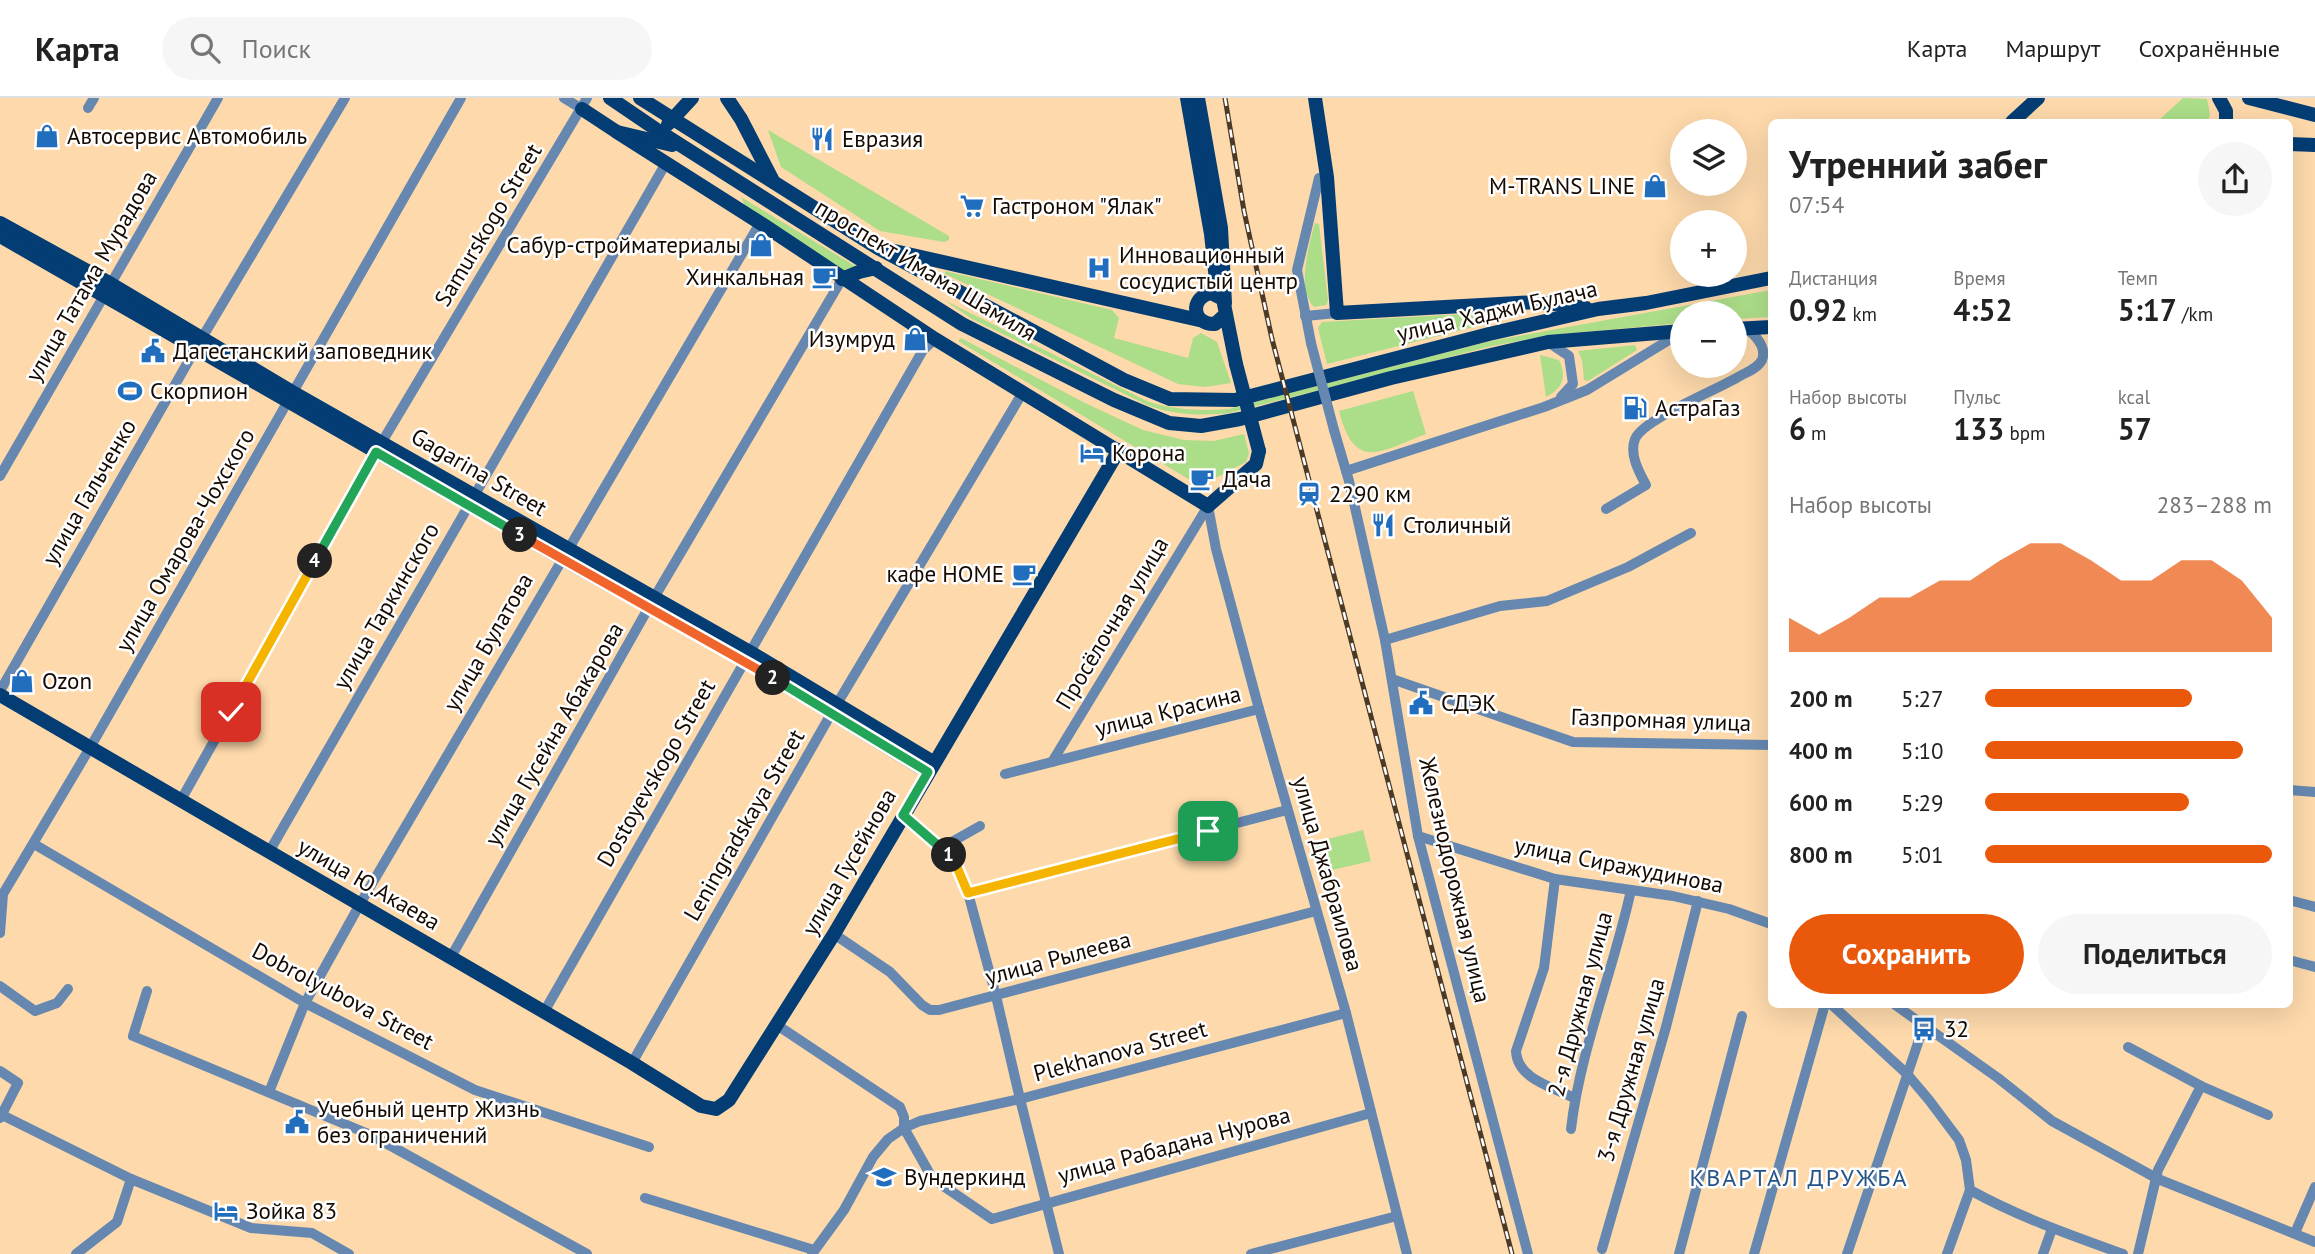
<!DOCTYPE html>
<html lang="ru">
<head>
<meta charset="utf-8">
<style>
	:root { --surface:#fff; --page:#f6f6f6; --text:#222; --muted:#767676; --line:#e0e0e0; --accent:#ea580c }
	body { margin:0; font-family:"PT Sans",sans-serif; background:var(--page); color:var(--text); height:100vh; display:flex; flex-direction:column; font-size:26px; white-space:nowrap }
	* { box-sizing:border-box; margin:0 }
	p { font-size:23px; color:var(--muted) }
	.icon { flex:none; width:38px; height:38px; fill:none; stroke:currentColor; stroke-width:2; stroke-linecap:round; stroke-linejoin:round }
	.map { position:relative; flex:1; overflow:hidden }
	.drawer { position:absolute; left:1768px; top:21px; width:525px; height:889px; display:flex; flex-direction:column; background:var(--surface); border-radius:10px; box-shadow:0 7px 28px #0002 }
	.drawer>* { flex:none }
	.fabs { position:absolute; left:1670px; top:21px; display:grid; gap:14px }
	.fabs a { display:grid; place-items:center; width:77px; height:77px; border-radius:50%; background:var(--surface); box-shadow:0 7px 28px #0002; font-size:35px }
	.pin { position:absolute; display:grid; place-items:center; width:60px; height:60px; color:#fff; margin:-30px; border-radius:14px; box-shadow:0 4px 10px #0006 }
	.km { position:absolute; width:35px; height:35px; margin:-18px; border-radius:50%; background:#222; color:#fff; font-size:19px; line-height:35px; text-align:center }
	.round { display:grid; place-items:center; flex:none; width:74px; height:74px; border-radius:37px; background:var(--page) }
	.headline { display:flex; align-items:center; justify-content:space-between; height:119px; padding:0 21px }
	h1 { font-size:38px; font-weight:700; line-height:52px }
	.stats { display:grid; grid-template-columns:repeat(3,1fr); gap:10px; height:119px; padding:7px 21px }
	.stats div { display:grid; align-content:center }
	.stats b { font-size:30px; font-weight:700 }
	.stats small { font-size:19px; font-weight:400 }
	.stats p { font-size:19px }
	.chart { height:196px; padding:14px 21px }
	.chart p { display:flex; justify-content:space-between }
	.chart svg { width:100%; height:126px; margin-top:7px; fill:var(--accent); opacity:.7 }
	.button { display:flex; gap:14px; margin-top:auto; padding:14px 21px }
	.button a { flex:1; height:80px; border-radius:42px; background:var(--accent); color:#fff; font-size:28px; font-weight:700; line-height:80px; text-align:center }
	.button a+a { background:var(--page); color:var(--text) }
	ul { padding:0 21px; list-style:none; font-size:23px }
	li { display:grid; grid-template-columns:112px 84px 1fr; align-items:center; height:52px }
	li i { height:18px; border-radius:9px; background:var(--accent) }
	header { display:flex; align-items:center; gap:42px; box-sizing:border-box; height:98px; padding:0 35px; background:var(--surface); border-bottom:2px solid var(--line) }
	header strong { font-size:33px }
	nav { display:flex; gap:38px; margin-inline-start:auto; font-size:24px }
	.search { width:490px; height:63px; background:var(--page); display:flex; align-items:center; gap:18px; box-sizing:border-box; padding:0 24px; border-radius:38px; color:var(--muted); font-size:26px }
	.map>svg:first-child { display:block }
	.green { fill:#acdd88 }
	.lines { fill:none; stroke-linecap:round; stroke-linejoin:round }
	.minor { stroke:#6688b0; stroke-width:10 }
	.major { stroke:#033d74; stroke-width:14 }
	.rail-casing { stroke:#4b3a27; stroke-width:5 }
	.rail { stroke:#fff; stroke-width:2.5; stroke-dasharray:8; stroke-linecap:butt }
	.minor-bridge { stroke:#6688b0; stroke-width:10 }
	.major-bridge { stroke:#033d74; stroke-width:14 }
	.split-1-casing { stroke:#fff; stroke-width:14 }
	.split-2-casing { stroke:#fff; stroke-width:14 }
	.split-3-casing { stroke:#fff; stroke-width:14 }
	.split-4-casing { stroke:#fff; stroke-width:14 }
	.split-5-casing { stroke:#fff; stroke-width:14 }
	.split-1 { stroke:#f5b400; stroke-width:9 }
	.split-2 { stroke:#22a559; stroke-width:9 }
	.split-3 { stroke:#f0652b; stroke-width:9 }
	.split-4 { stroke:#22a559; stroke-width:9 }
	.split-5 { stroke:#f5b400; stroke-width:9 }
	.labels { text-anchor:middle; stroke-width:5; stroke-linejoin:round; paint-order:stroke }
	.poi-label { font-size:23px; fill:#160a00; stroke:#fff; text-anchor:start }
	.street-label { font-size:23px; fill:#160a00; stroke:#fff }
	.neighbourhood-label { font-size:24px; letter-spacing:2px; fill:#255488; stroke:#fff }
</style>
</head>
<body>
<header>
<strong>Карта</strong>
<div class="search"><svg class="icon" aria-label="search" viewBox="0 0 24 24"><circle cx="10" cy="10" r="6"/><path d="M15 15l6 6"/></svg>Поиск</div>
<nav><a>Карта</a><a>Маршрут</a><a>Сохранённые</a></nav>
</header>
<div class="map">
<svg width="2315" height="1156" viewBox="0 0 2315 1156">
	<rect width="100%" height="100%" fill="#fdd9ab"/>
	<g class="green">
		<polygon points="2183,0 2207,1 2210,16 2208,24 2157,24"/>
		<polygon points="768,32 949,138 949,142 944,144 880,133 781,69"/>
		<polygon points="741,99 860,171 846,174 747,112"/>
		<path d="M1315,125L1319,126L1328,203L1326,207L1314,209C1296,191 1309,147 1315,125Z"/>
		<polygon points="945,173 1112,212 1119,220 1114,240 1188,260 1193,240 1201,235 1217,244 1231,285 1205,289 1178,286 945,176"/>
		<path d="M1771,192V219L1734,221V215H1682V225L1551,237L1492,248L1229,315C1200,318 1176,317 1149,308L972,221L944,202L1149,304C1176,312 1200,313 1229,311L1491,243Z"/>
		<polygon points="1500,214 1502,222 1327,266 1318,230 1322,224"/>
		<polygon points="961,240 1085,305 1143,332 1184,342 1214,343 1244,336 1249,355 1246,364 1206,385 1195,385 958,243"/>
		<polygon points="1635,247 1637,252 1588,283 1584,282 1582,262 1578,253"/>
		<path d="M1540,257L1559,262C1567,279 1563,290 1546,299Z"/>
		<path d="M1413,293L1426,336C1379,354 1355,374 1339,313Z"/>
		<polygon points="1363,732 1371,763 1319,775 1312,745"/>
	</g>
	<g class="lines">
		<g class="minor">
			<polyline points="564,0 582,11"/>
			<polyline points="88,10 94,0"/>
			<polyline points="1305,218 1337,215"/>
			<polyline points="1548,244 1569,258 1573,286 1561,299"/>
			<polyline points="1311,245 1297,172 1319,80"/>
			<polyline points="1334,332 1349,383 1385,542 1418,738 1528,1156"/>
			<polyline points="1346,373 1544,309 1587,292 1682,234"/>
			<polyline points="0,378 218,0"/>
			<polyline points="1208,408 1216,451 1259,611 1346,915 1407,1156"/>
			<path d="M1606,411L1646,387C1639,374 1629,356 1635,341C1643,321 1719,291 1740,278C1747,274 1758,270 1762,262C1767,249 1755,237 1746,230"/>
			<polyline points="1385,542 1500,508 1547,503 1628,469 1691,435"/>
			<polyline points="1392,581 1573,644 1771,647"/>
			<polyline points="0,593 196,250 345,0"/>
			<polyline points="1052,664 1208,408"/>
			<polyline points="1005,676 1259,611"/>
			<polyline points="2289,692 2315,694"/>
			<polyline points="181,702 382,344 587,0"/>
			<polyline points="903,717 954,762 968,795 996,898 1020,1001 1059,1156"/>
			<polyline points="1418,738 1555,781 1673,798 1729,811 1771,826"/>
			<polyline points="34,746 305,905 475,992 649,1049"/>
			<polyline points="941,750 980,728"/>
			<polyline points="269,754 666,65"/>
			<path d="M1555,781L1544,870L1516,953C1517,981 1553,989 1574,1000"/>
			<polyline points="968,795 1287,712"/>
			<polyline points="2289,802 2315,809"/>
			<polyline points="0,835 3,796 91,648 461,0"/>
			<polyline points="834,836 890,874 922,907 930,912 939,912 1316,813"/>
			<polyline points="451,859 654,500 842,181"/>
			<polyline points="2289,862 2315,869"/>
			<polyline points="0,888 35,913 57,905 68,891"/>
			<polyline points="147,893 133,938 371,1037 587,1156"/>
			<path d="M1831,906L1907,976L1929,1002L1959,1042L1966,1062L1970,1092C2019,1119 2070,1137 2123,1156"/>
			<polyline points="1894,906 1998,980 2052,1023 2158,1081 2315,1144"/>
			<polyline points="544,914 923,252 935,241"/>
			<polyline points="777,927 900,1009 904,1019 904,1030 931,1078 939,1085 992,1121 1371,1015"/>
			<polyline points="2128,949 2201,988 2268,1017"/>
			<polyline points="632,965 831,616 1023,294"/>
			<polyline points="0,973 18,985 0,1020"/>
			<polyline points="269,994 305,905 360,806 760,125"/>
			<polyline points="2,1017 131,1081 251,1130 312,1135 349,1156"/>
			<path d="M1571,1031C1580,952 1614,871 1631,792"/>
			<polyline points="645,1100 814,1152"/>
			<polyline points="2295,1135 2315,1089"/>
			<polyline points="1602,1151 1666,929 1698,803"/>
			<polyline points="76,1156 117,1124 131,1081"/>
			<polyline points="812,1156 844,1112 873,1059 888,1041 904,1030 920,1023 1020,1001 1346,915"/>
			<polyline points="1251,1156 1397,1118"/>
			<polyline points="1679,1156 1742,918"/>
			<polyline points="1754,1156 1825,906"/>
			<polyline points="1847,1156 1924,927"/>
			<polyline points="1947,1156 1970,1092"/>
			<polyline points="2043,1156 2052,1131"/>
			<polyline points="2138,1156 2158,1072 2201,988"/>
		</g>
		<g class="major">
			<polyline points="610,0 660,34 962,226 1114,302 1169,325 1201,328 1240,321 1391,280 1548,244 1682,233"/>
			<polyline points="640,0 878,150 1124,282 1170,301 1235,302 1489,236 1598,211 1646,205 1771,180"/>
			<polyline points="727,0 741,21 772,81"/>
			<polyline points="1187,0 1211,136 1216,182 1206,196"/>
			<polyline points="1198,0 1221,130 1225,205"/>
			<polyline points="1315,0 1327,79 1337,215 1537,204 1586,210"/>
			<polyline points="2219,0 2226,13 2226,24"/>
			<polyline points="2249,0 2315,17"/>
			<polyline points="582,11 617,34 672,47"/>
			<polyline points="2012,24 2038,0"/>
			<polyline points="668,26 692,0"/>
			<polyline points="617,34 765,128 935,241 1208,408 1256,366 1259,353"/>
			<polyline points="2289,46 2315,47"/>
			<polyline points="0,125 111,186 294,295 750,554 933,664"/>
			<polyline points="0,138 568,464 751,566 928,674"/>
			<polyline points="890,152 1199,222"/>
			<polyline points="842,181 859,174 876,170"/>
			<path d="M1225,217L1215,226C1192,227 1189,200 1211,195L1223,201L1236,266"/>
			<polyline points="1734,231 1771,229"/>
			<polyline points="0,597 632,965 701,1008 716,1011 729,1002 834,836 1119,352"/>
		</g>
		<g class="rail-casing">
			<polyline id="rail" points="1225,0 1244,113 1272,241 1512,1156"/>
		</g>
		<use href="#rail" class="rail"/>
		<polyline class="minor-bridge" points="1311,245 1334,332"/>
		<polyline class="major-bridge" points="1236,266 1259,353"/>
	</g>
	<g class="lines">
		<g class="split-1-casing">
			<polyline id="split-1" points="949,757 954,762 968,795 1208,733"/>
		</g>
		<g class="split-2-casing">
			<polyline id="split-2" points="773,580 928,674 903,717 949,757"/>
		</g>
		<g class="split-3-casing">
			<polyline id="split-3" points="520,437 773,580"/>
		</g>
		<g class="split-4-casing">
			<polyline id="split-4" points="315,463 376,354 520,437"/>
		</g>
		<g class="split-5-casing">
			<polyline id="split-5" points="231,614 315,463"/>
		</g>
		<use href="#split-1" class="split-1"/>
		<use href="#split-2" class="split-2"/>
		<use href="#split-3" class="split-3"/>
		<use href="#split-4" class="split-4"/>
		<use href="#split-5" class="split-5"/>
	</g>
	<defs>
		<g id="shop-bare" transform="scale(1.89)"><path d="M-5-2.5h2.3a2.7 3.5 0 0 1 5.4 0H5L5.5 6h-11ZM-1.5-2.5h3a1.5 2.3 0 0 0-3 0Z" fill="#206ebd" stroke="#fff" stroke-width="2.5" paint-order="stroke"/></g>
		<g id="restaurant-bare" transform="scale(1.89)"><path d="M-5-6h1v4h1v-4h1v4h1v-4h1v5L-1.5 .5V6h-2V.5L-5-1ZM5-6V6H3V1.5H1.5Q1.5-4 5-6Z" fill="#206ebd" stroke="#fff" stroke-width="2.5" paint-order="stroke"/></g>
		<g id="supermarket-bare" transform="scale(1.89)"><path d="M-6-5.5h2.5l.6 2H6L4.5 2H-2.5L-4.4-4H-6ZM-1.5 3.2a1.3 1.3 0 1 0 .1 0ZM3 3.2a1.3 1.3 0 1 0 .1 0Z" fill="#206ebd" stroke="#fff" stroke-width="2.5" paint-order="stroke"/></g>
		<g id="hospital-bare" transform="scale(1.89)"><path d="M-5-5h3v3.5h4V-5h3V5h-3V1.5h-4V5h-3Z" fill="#206ebd" stroke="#fff" stroke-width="2.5" paint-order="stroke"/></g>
		<g id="cafe-bare" transform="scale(1.89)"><path d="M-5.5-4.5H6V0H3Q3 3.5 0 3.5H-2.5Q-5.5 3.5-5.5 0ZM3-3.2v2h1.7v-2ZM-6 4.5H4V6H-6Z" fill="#206ebd" stroke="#fff" stroke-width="2.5" paint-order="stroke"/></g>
		<g id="civic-bare" transform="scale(1.89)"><path d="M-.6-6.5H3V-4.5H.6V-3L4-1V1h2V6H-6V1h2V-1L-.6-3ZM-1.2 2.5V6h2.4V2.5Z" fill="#206ebd" stroke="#fff" stroke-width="2.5" paint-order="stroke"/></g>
		<g id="stadium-bare" transform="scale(1.89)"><path d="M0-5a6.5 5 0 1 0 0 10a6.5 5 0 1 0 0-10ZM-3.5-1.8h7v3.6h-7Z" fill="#206ebd" stroke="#fff" stroke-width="2.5" paint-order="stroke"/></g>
		<g id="fuel-bare" transform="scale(1.89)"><path d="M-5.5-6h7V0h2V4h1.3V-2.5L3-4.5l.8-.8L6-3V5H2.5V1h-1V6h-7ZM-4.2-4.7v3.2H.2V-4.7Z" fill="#206ebd" stroke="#fff" stroke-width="2.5" paint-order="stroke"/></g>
		<g id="hotel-bare" transform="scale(1.89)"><path d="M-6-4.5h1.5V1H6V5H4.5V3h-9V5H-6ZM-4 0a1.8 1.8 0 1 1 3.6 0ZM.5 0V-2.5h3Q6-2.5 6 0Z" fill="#206ebd" stroke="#fff" stroke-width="2.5" paint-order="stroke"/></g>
		<g id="station-bare" transform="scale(1.89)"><path d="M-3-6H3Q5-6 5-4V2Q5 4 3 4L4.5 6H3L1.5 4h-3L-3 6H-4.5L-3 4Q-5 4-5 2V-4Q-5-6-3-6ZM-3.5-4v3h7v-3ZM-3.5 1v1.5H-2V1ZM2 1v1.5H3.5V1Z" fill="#206ebd" stroke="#fff" stroke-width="2.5" paint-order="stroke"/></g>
		<g id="bus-bare" transform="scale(1.89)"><path d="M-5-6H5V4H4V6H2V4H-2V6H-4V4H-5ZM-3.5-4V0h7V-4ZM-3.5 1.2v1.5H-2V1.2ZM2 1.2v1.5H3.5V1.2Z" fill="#206ebd" stroke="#fff" stroke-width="2.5" paint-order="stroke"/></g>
		<g id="school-bare" transform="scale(1.89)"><path d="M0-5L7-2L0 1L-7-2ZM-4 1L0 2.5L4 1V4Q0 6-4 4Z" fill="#206ebd" stroke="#fff" stroke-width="2.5" paint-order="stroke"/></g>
	</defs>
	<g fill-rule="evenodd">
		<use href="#shop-bare" x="47" y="38"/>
		<use href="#restaurant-bare" x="822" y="41"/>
		<use href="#shop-bare" x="1655" y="88"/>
		<use href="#supermarket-bare" x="972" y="108"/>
		<use href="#shop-bare" x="761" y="147"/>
		<use href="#hospital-bare" x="1099" y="170"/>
		<use href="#cafe-bare" x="824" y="179"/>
		<use href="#shop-bare" x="915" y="241"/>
		<use href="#civic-bare" x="153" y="253"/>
		<use href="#stadium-bare" x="130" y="293"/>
		<use href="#fuel-bare" x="1635" y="310"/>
		<use href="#hotel-bare" x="1092" y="355"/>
		<use href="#cafe-bare" x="1202" y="381"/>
		<use href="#station-bare" x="1309" y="396"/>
		<use href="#restaurant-bare" x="1383" y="427"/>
		<use href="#cafe-bare" x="1024" y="476"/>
		<use href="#shop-bare" x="22" y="583"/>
		<use href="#civic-bare" x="1421" y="605"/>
		<use href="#bus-bare" x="1924" y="931"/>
		<use href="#civic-bare" x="297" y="1024"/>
		<use href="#school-bare" x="884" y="1079"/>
		<use href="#hotel-bare" x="226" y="1113"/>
	</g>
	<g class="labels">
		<g class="poi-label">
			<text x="67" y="46">Автосервис Автомобиль</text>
			<text x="842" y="49">Евразия</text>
			<text x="1635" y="96" text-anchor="end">М-TRANS LINE</text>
			<text x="992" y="116">Гастроном "Ялак"</text>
			<text x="741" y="155" text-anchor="end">Сабур-стройматериалы</text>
			<text x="1119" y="165">Инновационный<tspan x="1119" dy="26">сосудистый центр</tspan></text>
			<text x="804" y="187" text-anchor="end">Хинкальная</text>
			<text x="895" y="249" text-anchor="end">Изумруд</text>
			<text x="173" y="261">Дагестанский заповедник</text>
			<text x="150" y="301">Скорпион</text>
			<text x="1655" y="318">АстраГаз</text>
			<text x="1112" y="363">Корона</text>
			<text x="1222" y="389">Дача</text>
			<text x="1329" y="404">2290 км</text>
			<text x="1403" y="435">Столичный</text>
			<text x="1004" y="484" text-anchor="end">кафе HOME</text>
			<text x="42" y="591">Ozon</text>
			<text x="1441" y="613">СДЭК</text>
			<text x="1944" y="939">32</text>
			<text x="317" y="1019">Учебный центр Жизнь<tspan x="317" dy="26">без ограничений</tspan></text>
			<text x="904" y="1087">Вундеркинд</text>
			<text x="246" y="1121">Зойка 83</text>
		</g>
		<g class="street-label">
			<text transform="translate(488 127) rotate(-59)" y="8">Samurskogo Street</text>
			<text transform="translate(926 172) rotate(31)" y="8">проспект Имама Шамиля</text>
			<text transform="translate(91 178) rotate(-60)" y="8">улица Татама Мурадова</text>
			<text transform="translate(1497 213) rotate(-13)" y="8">улица Хаджи Булача</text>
			<text transform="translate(479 374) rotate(30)" y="8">Gagarina Street</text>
			<text transform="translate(89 394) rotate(-60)" y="8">улица Гальченко</text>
			<text transform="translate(185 442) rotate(-60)" y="8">улица Омарова-Чохского</text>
			<text transform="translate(386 508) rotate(-60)" y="8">улица Таркинского</text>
			<text transform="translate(1112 525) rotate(-59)" y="8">Просёлочная улица</text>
			<text transform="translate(488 544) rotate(-60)" y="8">улица Булатова</text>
			<text transform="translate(1168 613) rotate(-14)" y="8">улица Красина</text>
			<text transform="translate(1661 622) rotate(2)" y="8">Газпромная улица</text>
			<text transform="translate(554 636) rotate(-60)" y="8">улица Гусейна Абакарова</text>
			<text transform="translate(656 675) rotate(-60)" y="8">Dostoyevskogo Street</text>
			<text transform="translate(744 727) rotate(-60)" y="8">Leningradskaya Street</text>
			<text transform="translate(849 764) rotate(-60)" y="8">улица Гусейнова</text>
			<text transform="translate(1619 767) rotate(11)" y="8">улица Сиражудинова</text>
			<text transform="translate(1328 776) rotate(74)" y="8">улица Джабраилова</text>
			<text transform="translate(1455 782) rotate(77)" y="8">Железнодорожная улица</text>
			<text transform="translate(369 786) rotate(30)" y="8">улица Ю.Акаева</text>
			<text transform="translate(1058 860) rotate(-15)" y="8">улица Рылеева</text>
			<text transform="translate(343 898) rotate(28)" y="8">Dobrolyubova Street</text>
			<text transform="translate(1580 906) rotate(-75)" y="8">2-я Дружная улица</text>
			<text transform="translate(1120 953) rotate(-15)" y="8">Plekhanova Street</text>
			<text transform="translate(1631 972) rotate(-74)" y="8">3-я Дружная улица</text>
			<text transform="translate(1174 1047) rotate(-15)" y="8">улица Рабадана Нурова</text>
		</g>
		<g class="neighbourhood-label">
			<text x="1799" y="1088">КВАРТАЛ ДРУЖБА</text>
		</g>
	</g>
</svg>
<div class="fabs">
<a><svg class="icon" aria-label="layers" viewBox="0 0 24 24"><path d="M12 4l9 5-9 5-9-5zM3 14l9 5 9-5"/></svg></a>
<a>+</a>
<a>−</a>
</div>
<div class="pin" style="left:1208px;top:733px;background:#1e9e55"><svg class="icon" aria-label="arrive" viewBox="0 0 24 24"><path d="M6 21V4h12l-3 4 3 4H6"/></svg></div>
<div class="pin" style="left:231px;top:614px;background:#d93025"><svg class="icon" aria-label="check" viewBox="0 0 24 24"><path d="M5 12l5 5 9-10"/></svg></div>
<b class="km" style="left:949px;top:757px">1</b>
<b class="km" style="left:773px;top:580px">2</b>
<b class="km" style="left:520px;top:437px">3</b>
<b class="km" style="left:315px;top:463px">4</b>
<section class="drawer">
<div class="headline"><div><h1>Утренний забег</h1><p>07:54</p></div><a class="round"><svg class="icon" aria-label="share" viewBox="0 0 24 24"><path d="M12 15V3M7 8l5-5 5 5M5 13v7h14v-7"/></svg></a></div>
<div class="stats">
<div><p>Дистанция</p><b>0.92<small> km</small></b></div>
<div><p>Время</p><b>4:52</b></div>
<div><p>Темп</p><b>5:17<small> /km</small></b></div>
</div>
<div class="stats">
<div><p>Набор высоты</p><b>6<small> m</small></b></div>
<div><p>Пульс</p><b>133<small> bpm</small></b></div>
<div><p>kcal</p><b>57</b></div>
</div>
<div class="chart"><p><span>Набор высоты</span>283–288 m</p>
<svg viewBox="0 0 160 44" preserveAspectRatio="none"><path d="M0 44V32L10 38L20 32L30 25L40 25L50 19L60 19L70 12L80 6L90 6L100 12L110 19L120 19L130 12L140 12L150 19L160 32V44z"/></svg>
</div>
<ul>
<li><b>200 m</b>5:27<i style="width:72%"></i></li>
<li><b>400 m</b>5:10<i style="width:90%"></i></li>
<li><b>600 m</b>5:29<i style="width:71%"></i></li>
<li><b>800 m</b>5:01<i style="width:100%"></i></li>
</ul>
<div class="button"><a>Сохранить</a><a>Поделиться</a></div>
</section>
</div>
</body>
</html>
